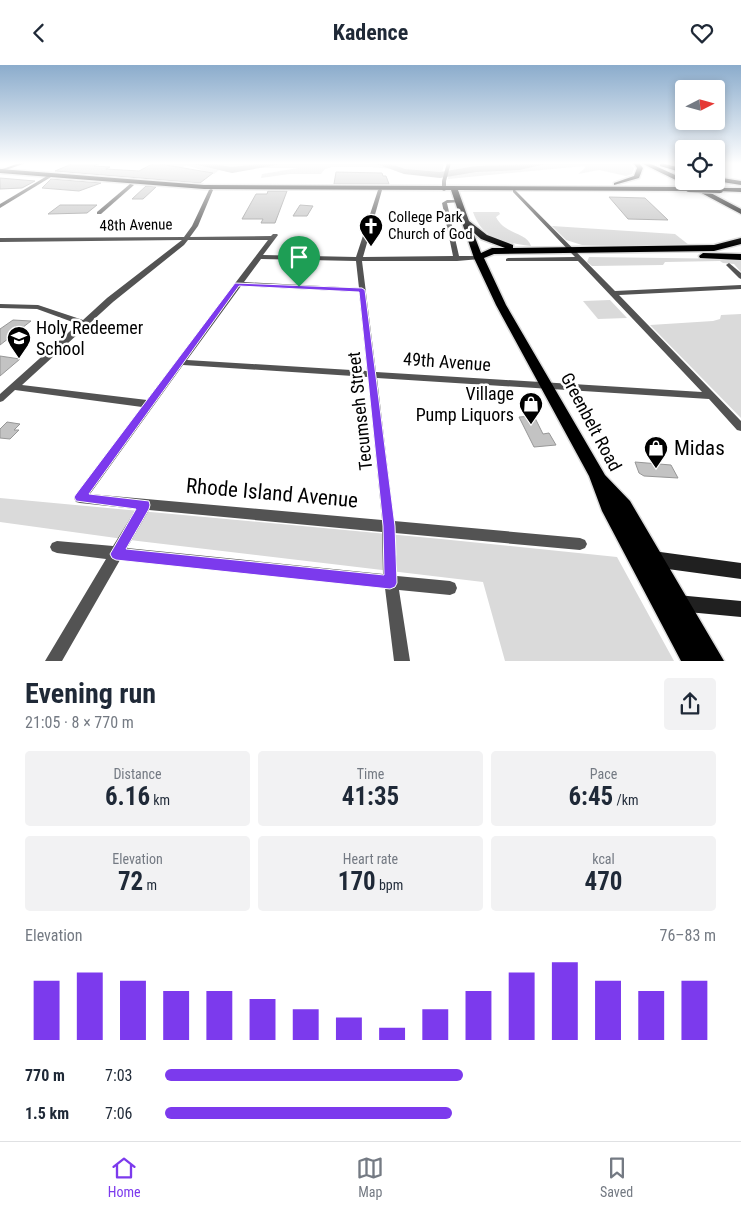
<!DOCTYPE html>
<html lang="en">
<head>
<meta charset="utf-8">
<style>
	:root { --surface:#fff; --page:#f2f2f3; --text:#1f2937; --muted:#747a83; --line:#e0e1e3; --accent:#7c3aed }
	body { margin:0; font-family:"Roboto Condensed",sans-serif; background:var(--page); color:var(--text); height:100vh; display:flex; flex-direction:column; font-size:19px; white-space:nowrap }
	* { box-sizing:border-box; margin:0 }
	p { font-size:16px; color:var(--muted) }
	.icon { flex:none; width:28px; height:28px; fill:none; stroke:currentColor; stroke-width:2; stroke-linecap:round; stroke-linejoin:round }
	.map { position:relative; height:596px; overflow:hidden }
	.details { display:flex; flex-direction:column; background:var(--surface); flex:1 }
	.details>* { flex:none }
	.needle { width:32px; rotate:84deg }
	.controls { position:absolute; left:675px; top:15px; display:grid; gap:10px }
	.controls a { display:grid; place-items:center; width:50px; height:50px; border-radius:5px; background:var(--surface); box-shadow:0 2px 8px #0003; font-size:25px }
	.pin { position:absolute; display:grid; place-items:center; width:42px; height:42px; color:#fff; margin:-51px -21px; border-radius:50% 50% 50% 0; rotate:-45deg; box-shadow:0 0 5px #0007 }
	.pin .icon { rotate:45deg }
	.round { display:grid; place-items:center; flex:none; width:52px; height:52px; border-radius:5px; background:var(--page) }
	.summary { display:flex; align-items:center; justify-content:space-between; height:85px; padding:0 25px }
	h1 { font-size:28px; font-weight:700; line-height:38px }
	.figures { display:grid; grid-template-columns:repeat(3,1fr); gap:8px; height:85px; padding:5px 25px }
	.figures div { display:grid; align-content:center; border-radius:5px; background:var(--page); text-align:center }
	.figures b { font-size:25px; font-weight:700 }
	.figures small { font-size:14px; font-weight:400 }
	.figures p { font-size:14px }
	.chart { height:140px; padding:10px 25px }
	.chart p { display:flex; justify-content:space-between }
	.chart svg { width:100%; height:90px; margin-top:5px; stroke:var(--accent); stroke-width:6 }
	ul { padding:0 25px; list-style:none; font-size:16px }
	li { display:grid; grid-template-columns:80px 60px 1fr; align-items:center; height:38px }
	li i { height:12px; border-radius:6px; background:var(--accent) }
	header { display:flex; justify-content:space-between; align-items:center; height:65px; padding:0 25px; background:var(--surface); font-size:22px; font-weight:700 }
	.tab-bar { display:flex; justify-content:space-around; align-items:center; height:70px; border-top:1px solid var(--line); background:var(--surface); font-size:14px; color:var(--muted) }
	.tab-bar a { display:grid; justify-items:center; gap:2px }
	.tab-bar .current { color:var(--accent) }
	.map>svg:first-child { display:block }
	.green { fill:#dadada }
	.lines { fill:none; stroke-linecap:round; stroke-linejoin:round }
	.river { fill:#a1a1a1; fill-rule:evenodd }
	.building { fill:#c3c3c3; stroke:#979797 }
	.primary-casing { stroke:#dbdbdb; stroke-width:3 }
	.street { fill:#535353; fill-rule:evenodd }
	.secondary { fill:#202020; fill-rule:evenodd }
	.primary { fill:#000; fill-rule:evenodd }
	.primary-bridge-casing { stroke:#dbdbdb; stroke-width:8; stroke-linecap:butt }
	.primary-bridge { stroke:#000; stroke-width:6 }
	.route { fill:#7c3aed; stroke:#fff; fill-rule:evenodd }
	.labels { text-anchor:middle; stroke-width:5; stroke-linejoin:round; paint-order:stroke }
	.far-poi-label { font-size:15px; fill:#000; stroke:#fff; text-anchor:start }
	.far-street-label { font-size:15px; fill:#000; stroke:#fff }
	.poi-label { font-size:18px; fill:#000; stroke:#fff; text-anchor:start }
	.street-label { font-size:18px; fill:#000; stroke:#fff }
	.near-poi-label { font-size:21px; fill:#000; stroke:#fff; text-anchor:start }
	.near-street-label { font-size:21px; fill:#000; stroke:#fff }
</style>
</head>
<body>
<header><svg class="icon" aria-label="back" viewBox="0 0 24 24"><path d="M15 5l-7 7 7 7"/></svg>Kadence<svg class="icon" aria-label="heart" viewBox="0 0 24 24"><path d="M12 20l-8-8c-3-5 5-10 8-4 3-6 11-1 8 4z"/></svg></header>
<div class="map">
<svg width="741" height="596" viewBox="0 0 741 596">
	<rect width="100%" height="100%" fill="#fff"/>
	<g class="green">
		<polygon points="153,98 444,98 442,108 370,102 332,102 325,104 321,109 289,109 261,113 262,109 298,103 222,103 214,109 186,100 181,103"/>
		<polygon points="451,98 630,98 634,103 632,109 626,111 599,105 578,109 585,103 584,101 448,114"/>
		<path d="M473,147H499L500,149L496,152C505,170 527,167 531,181C503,177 483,175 473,147Z"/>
		<polygon points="552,161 675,169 689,180 582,180 566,175"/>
		<polygon points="589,192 741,194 741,207 734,199 723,198 720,196 665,197 663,200 592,201 587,197"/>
		<polygon points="610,235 627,253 598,254 583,236"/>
		<polygon points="741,249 741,353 650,260 713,256 720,254 721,250"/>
		<polygon points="0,433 441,474 617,492 674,596 505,596 483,517 138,476 0,457"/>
	</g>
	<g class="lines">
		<g class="river">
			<polygon points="189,98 209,98 232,102 263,98 287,98 232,108"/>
			<polygon points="374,98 388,98 405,104 440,107 476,101 551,98 519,105 476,107 440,113 404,109"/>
		</g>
	</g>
	<g class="building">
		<polygon points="74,98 100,98 94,101 110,102 106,104 139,106 154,98 213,108 200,118 55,106"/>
		<polygon points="336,107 382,108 383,111 386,111 389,119 334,119"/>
		<polygon points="0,113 35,116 22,123 0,124"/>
		<polygon points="51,114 101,118 79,126 42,123"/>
		<polygon points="146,121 156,122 143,134 132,134"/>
		<polygon points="268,126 287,126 275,158 261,158 263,154 242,154 256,129 267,129"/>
		<polygon points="609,132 645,133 668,155 628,154"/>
		<polygon points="60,140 97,140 87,148 48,149"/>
		<polygon points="300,140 313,141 307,151 293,151"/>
		<polygon points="13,255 31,256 0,280 0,264"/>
		<polygon points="0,291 20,294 0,311"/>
		<polygon points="534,351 543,369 549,368 556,380 534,382 519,352"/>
		<polygon points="7,357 20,359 14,365 19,365 10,374 0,373 0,364"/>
		<polygon points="635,397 671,400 678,413 644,411 639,408"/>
	</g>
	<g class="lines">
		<g class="primary-casing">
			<g id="primary">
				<polygon points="633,98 639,98 643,103 639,113 614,120 614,118 634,111 637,103"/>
				<path d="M641,98H649L684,114V116H688L741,144V149L692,123L689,126L458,125L469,156L487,170L513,180V183L714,180L741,173V179L714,186L494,189L484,193L506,240L605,410L630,436L724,596H681L602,446L589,411L496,240L474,193L451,125L204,124L0,108V104L204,120L690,122ZM473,167L481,174L505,183H492L481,188Z"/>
				<polygon points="662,98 684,104 684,108 660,101 660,99"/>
				<polygon points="716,112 741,116 741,120 716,116"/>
				<polygon points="720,123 741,123 741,127 718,126 717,125"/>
				<polygon points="703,188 741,189 741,195 700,193 699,191"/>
			</g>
		</g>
		<g class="street">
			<polygon points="19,98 26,98 0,107 0,105"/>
			<polygon points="447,98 451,98 446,116 446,125 444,126 442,125 442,116"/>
			<polygon points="47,111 51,112 0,143 0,139"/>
			<polygon points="130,119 134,120 101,149 97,149 97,147"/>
			<path d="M211,124L213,125L198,161L190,172L271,171L273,169H277L278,170L263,190L356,192L378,125L380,124L382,125L363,192L453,191L442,138L447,135H460V137L447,138L459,191H478L481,193L480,194L457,196H362L376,307L702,327L578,196H506V194L508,193L575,192L513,127V125H515L615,226L741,220V224L619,230L741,356V366L737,365L709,334L377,313L394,456L580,473L585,475L587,479L585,483L580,485L395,468L397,511L450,516L455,518L457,523L455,528L450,530L399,525L410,596H394L385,523L120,495L62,596H45L106,494L57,488L52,486L50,482L52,478L57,476L113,481L136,444L80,438L76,437L74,433L142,342L15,325L3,336L0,337V329L78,259L37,244L0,243V239L38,240L83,255L107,233L182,175L0,177V173L184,172L192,161L209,125ZM188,175H268L236,217L235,218L234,220L147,335L22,320L113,237L184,180ZM261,194L356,196L359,223L244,217ZM241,221L359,227L367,306L187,295ZM183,300L368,312L382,455L90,429ZM149,445L382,467L383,509L127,483Z"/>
			<polygon points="729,198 741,208 741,214 739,213 726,200"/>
		</g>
		<g class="secondary">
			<polygon points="653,486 741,498 741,514 653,502 648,499 645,494 648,489"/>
			<polygon points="677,530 741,536 741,552 677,546 671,544 669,538 671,532"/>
		</g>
		<use href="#primary" class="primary"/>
		<g class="primary-bridge-casing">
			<polyline id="primary-bridge" points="689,124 720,125"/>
		</g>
		<use href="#primary-bridge" class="primary-bridge"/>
	</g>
	<linearGradient id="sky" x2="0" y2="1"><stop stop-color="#8baccc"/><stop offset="0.54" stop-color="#fff"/><stop offset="1" stop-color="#fff" stop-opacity="0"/></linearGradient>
	<rect width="741" height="182" fill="url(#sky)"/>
	<path class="route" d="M235,218L362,223L365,225L395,461L397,518L395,522L390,524L116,495L112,493L110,489L136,444L76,436L74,432L76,429ZM239,221L359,227L383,461L384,510L126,484L149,444L150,440L149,436L89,429Z"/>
	<defs>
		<g id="church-pin" transform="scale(1.25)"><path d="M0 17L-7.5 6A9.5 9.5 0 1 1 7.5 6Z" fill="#000" stroke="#fff"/><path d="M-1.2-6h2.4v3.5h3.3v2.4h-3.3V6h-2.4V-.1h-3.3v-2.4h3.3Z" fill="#fff"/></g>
		<g id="school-pin" transform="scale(1.25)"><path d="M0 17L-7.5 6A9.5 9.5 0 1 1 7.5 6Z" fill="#000" stroke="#fff"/><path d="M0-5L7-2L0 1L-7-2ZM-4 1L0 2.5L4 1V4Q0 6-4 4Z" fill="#fff"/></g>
		<g id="shop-pin" transform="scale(1.25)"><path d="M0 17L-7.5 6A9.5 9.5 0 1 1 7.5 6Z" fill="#000" stroke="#fff"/><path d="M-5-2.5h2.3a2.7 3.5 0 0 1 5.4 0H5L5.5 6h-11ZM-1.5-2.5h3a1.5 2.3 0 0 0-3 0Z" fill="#fff"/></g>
	</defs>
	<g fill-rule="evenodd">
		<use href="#church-pin" x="371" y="161"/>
		<use href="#school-pin" x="19" y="273"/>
		<use href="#shop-pin" x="531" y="339"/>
		<use href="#shop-pin" x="656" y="383"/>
	</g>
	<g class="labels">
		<g class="far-poi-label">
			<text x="388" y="157">College Park<tspan x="388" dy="17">Church of God</tspan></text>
		</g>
		<g class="far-street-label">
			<text transform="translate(136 160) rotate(-1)" y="5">48th Avenue</text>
		</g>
		<g class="poi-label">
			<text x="36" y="269">Holy Redeemer<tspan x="36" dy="21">School</tspan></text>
			<text x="514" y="335" text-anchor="end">Village<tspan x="514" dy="21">Pump Liquors</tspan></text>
		</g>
		<g class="street-label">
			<text transform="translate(447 297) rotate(4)" y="6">49th Avenue</text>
			<text transform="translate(360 346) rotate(-96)" y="6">Tecumseh Street</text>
			<text transform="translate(591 357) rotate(62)" y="6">Greenbelt Road</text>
		</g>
		<g class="near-poi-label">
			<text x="674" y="390">Midas</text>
		</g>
		<g class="near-street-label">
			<text transform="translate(272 428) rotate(5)" y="7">Rhode Island Avenue</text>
		</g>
	</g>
</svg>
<div class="controls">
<a><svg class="needle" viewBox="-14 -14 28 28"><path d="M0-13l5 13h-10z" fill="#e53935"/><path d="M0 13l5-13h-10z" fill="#747a83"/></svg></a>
<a><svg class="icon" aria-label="locate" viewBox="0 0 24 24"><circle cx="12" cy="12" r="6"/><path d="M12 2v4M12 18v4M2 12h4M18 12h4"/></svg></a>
</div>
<div class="pin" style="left:299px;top:222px;background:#1e9e55"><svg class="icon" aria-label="arrive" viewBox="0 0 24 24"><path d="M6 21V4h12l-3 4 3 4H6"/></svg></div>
</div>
<section class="details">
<div class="summary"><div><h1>Evening run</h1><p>21:05 · 8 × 770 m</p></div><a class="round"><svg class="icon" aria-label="share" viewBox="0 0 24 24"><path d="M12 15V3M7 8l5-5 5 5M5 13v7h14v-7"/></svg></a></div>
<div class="figures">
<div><p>Distance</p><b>6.16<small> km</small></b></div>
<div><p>Time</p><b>41:35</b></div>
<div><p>Pace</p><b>6:45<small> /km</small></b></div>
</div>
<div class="figures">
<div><p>Elevation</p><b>72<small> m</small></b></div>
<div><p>Heart rate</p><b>170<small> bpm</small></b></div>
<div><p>kcal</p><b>470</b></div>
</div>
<div class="chart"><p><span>Elevation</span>76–83 m</p>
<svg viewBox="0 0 160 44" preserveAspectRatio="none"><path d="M5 44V15M15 44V11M25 44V15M35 44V20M45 44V20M55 44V24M65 44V29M75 44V33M85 44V38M95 44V29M105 44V20M115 44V11M125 44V6M135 44V15M145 44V20M155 44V15"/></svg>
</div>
<ul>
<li><b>770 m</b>7:03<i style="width:54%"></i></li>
<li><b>1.5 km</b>7:06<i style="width:52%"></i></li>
</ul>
</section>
<nav class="tab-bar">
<a class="current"><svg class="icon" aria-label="home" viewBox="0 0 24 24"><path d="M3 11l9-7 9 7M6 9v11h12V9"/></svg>Home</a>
<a><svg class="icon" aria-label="map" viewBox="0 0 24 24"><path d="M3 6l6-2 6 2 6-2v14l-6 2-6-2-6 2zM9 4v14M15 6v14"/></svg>Map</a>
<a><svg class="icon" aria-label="saved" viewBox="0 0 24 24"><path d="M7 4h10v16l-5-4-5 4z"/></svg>Saved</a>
</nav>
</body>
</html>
